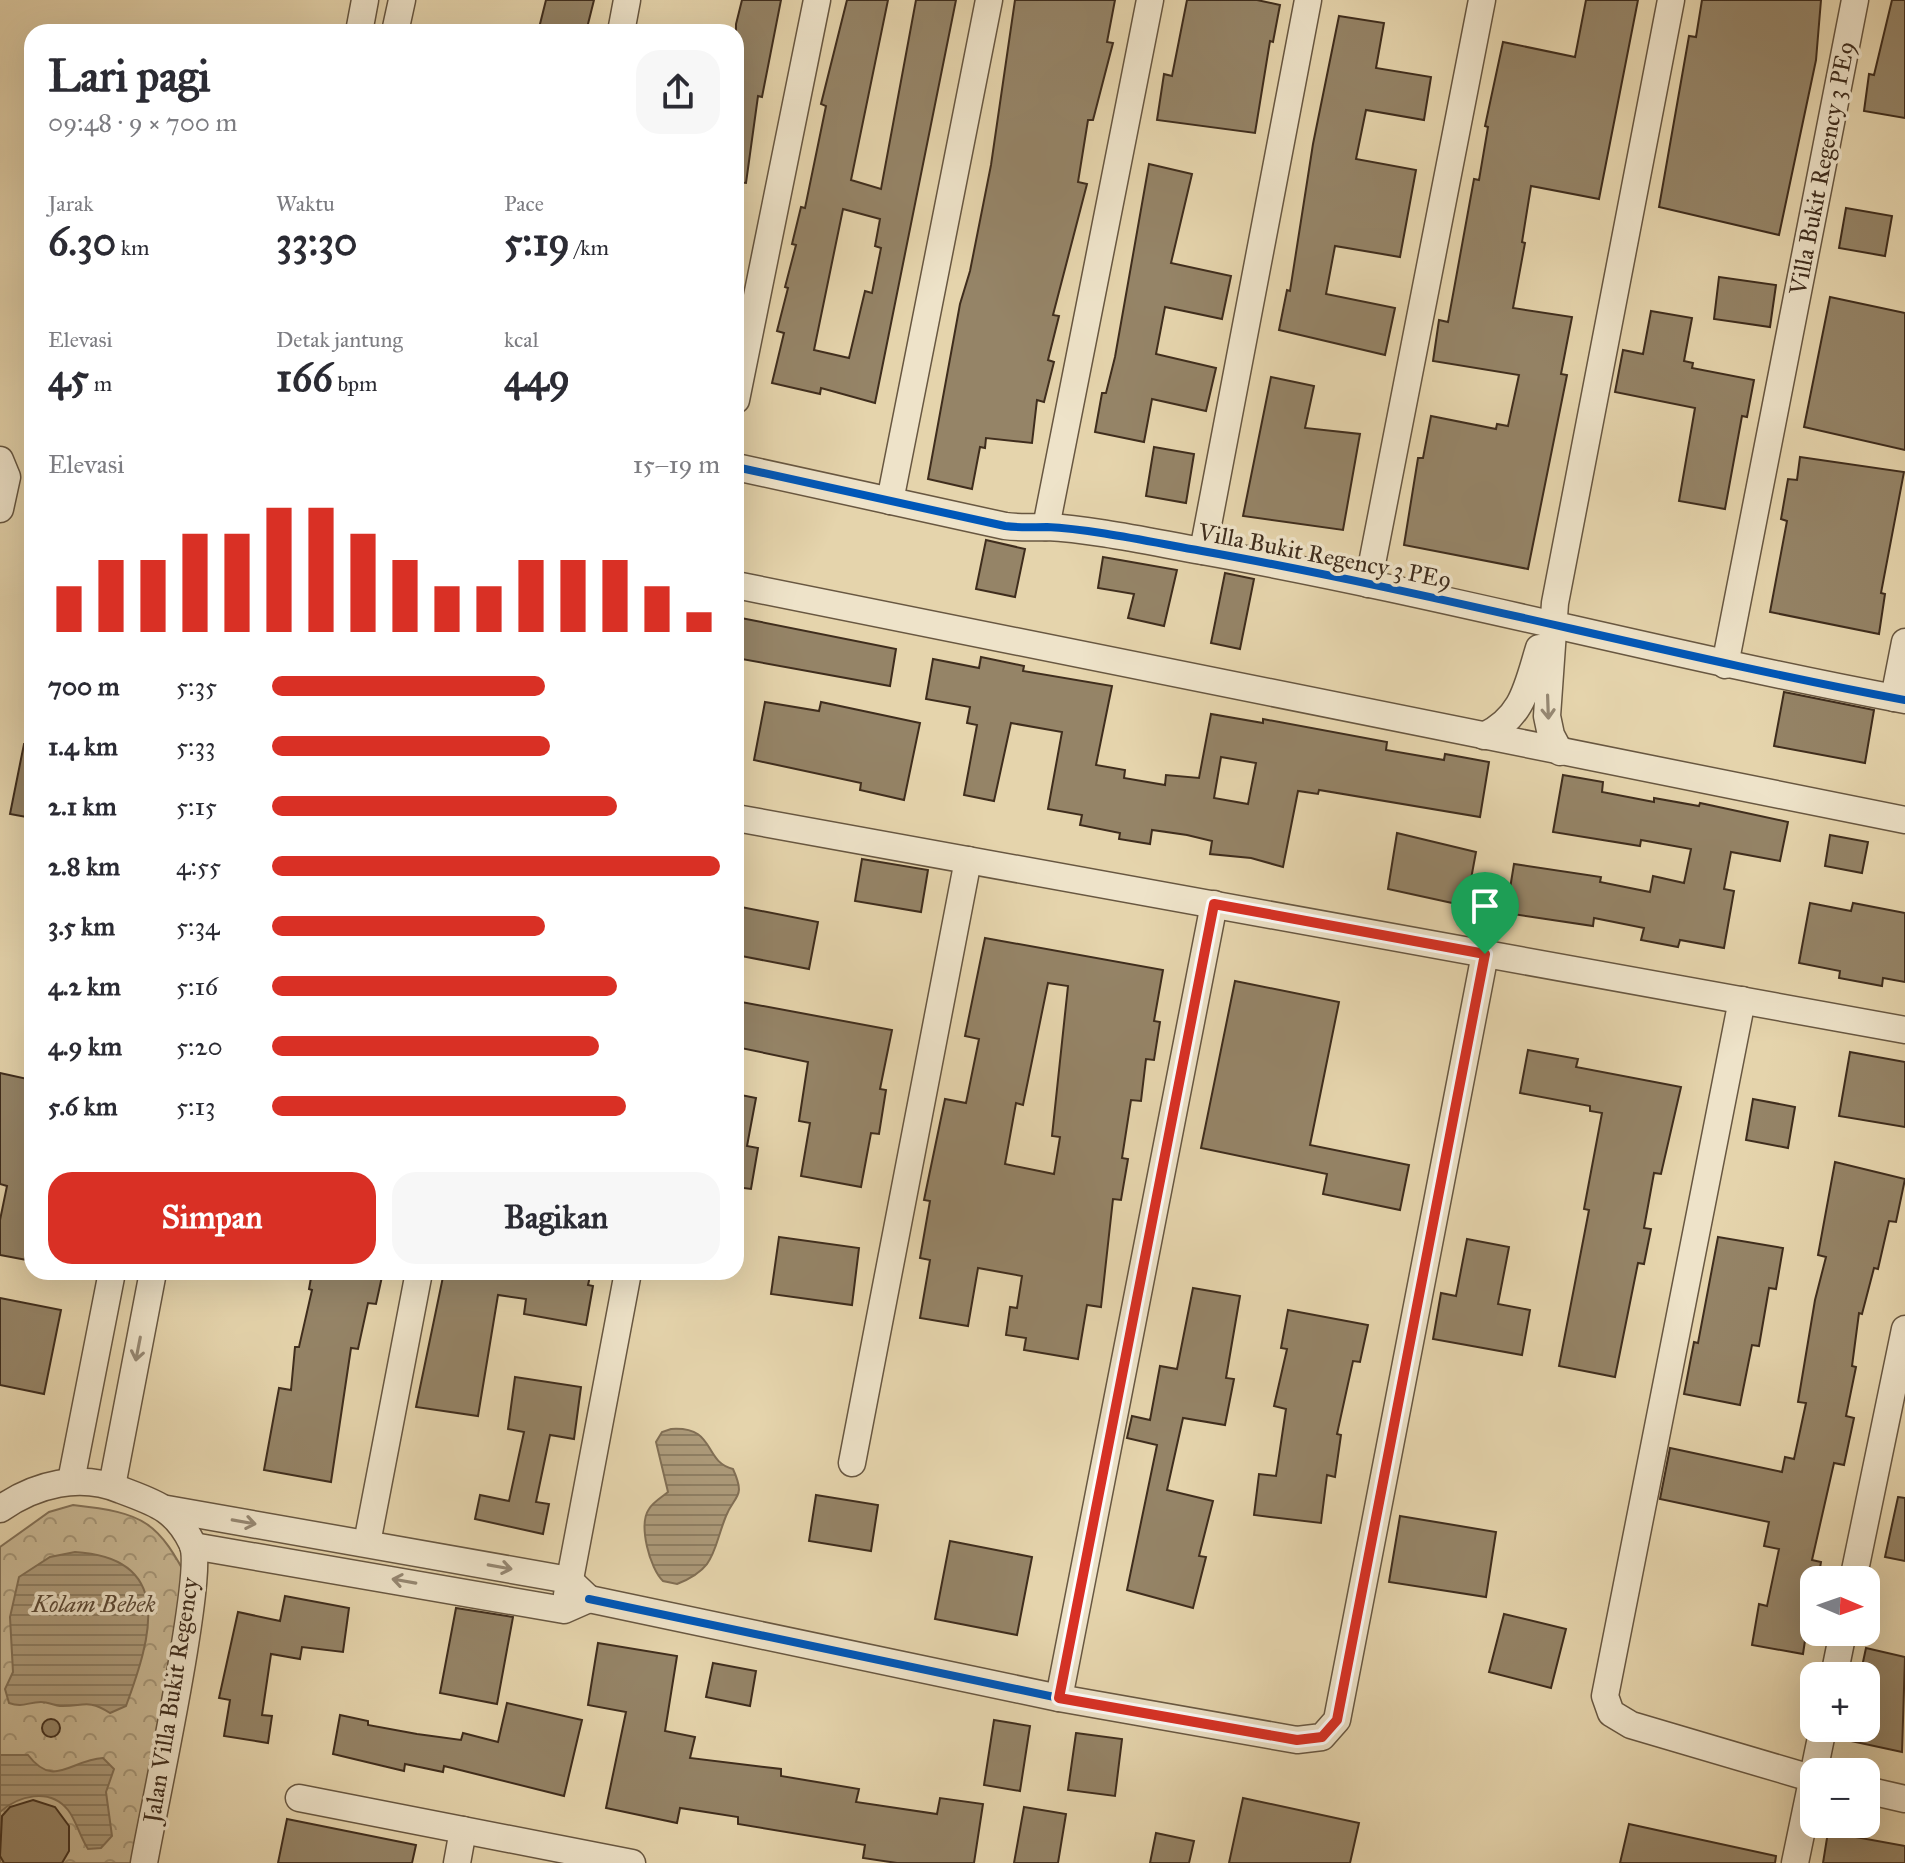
<!DOCTYPE html>
<html lang="id">
<head>
<meta charset="utf-8">
<style>
	:root { --surface:#fff; --page:#f7f7f7; --text:#2b2b33; --muted:#7c7c81; --accent:#d93025 }
	body { margin:0; font-family:"IM FELL Great Primer",serif; background:var(--page); color:var(--text); height:100vh; display:flex; flex-direction:column; font-size:30px; white-space:nowrap }
	* { box-sizing:border-box; margin:0 }
	p { font-size:26px; color:var(--muted) }
	.icon { flex:none; width:44px; height:44px; fill:none; stroke:currentColor; stroke-width:2; stroke-linecap:round; stroke-linejoin:round }
	.map { position:relative; flex:1; overflow:hidden }
	.side { position:absolute; left:24px; top:24px; width:720px; height:1256px; display:flex; flex-direction:column; background:var(--surface); border-radius:24px; box-shadow:0 8px 32px #0002 }
	.side>* { flex:none }
	.needle { width:52px; rotate:92deg }
	.controls { position:absolute; left:1800px; top:1566px; display:grid; gap:16px }
	.controls a { display:grid; place-items:center; width:80px; height:80px; border-radius:16px; background:var(--surface); box-shadow:0 8px 32px #0002; font-size:40px }
	.pin { position:absolute; display:grid; place-items:center; width:68px; height:68px; color:#fff; margin:-82px -34px; border-radius:50% 50% 50% 0; rotate:-45deg; box-shadow:0 0 8px #0007 }
	.pin .icon { rotate:45deg }
	.round { display:grid; place-items:center; flex:none; width:84px; height:84px; border-radius:24px; background:var(--page) }
	.summary { display:flex; align-items:center; justify-content:space-between; height:136px; padding:0 24px }
	h1 { font-size:44px; font-weight:800; line-height:60px }
	.stats { display:grid; grid-template-columns:repeat(3,1fr); gap:12px; height:136px; padding:8px 24px }
	.stats div { display:grid; align-content:center }
	.stats b { font-size:40px; font-weight:800 }
	.stats small { font-size:22px; font-weight:400 }
	.stats p { font-size:22px }
	.chart { height:224px; padding:16px 24px }
	.chart p { display:flex; justify-content:space-between }
	.chart svg { width:100%; height:144px; margin-top:8px; stroke:var(--accent); stroke-width:6 }
	.action { display:flex; gap:16px; margin-top:auto; padding:16px 24px }
	.action a { flex:1; height:92px; border-radius:24px; background:var(--accent); color:#fff; font-size:32px; font-weight:800; line-height:92px; text-align:center }
	.action a+a { background:var(--page); color:var(--text) }
	ul { padding:0 24px; list-style:none; font-size:26px }
	li { display:grid; grid-template-columns:128px 96px 1fr; align-items:center; height:60px }
	li i { height:20px; border-radius:10px; background:var(--accent) }
	.map>svg:first-child { display:block }
	.park { fill:url(#park-crowns); stroke:#847258; stroke-width:2 }
	.water { fill:url(#water-rules); stroke:#816f55; stroke-width:2 }
	.building { fill:#958467; stroke:#3f2d1d; stroke-width:2; fill-rule:evenodd }
	.lines { fill:none; stroke-linecap:round; stroke-linejoin:round }
	.minor-casing { stroke:#685741; stroke-width:29 }
	.minor { stroke:#eee3c9; stroke-width:26 }
	.cycleway-casing { stroke:#eee3c9; stroke-width:13 }
	.cycleway { stroke:#0057b8; stroke-width:8 }
	.oneway { stroke:#968873 }
	.route-casing { stroke:#fff; stroke-width:16 }
	.route { stroke:#d93025; stroke-width:10 }
	.labels { text-anchor:middle; stroke-width:7; stroke-linejoin:round; paint-order:stroke }
	.street-label { font-size:24px; fill:#3f2d1d; stroke:#eee3c9 }
	.park-label { font-size:24px; font-style:italic; fill:#5b4935; stroke:#eee3c9 }
</style>
</head>
<body>
<div class="map">
<svg width="1905" height="1863" viewBox="0 0 1905 1863">
	<defs>
		<pattern id="park-crowns" width="20" height="18" patternUnits="userSpaceOnUse" patternTransform="scale(2)"><rect width="20" height="18" fill="#c9b894"/><path d="M2 6a3 3 0 1 1 6 0M12 15a3 3 0 1 1 6 0" fill="none" stroke="#a59678"/></pattern>
		<pattern id="water-rules" width="6" height="5" patternUnits="userSpaceOnUse" patternTransform="scale(2)"><rect width="6" height="5" fill="#ad9b7b"/><path d="M0 2.5h6" fill="none" stroke="#8e7f64"/></pattern>
	</defs>
	<rect width="100%" height="100%" fill="#e5d4ac"/>
	<filter id="stains"><feTurbulence type="fractalNoise" baseFrequency=".0025" numOctaves="4"/><feColorMatrix values="0 0 0 0 .2 0 0 0 0 .09 0 0 0 0 .02 0 0 0 .5 -.17"/></filter>
	<radialGradient id="worn" r=".72"><stop offset=".6" stop-color="#630" stop-opacity="0"/><stop offset="1" stop-color="#630" stop-opacity=".3"/></radialGradient>
	<path class="park" d="M73,1505C145,1513 158,1521 191,1585L138,1863H0V1547L49,1512Z"/>
	<g class="water">
		<path d="M671,1429C717,1426 702,1461 733,1469C746,1498 735,1494 726,1516C712,1551 717,1568 677,1584L663,1581C650,1569 638,1525 649,1509C653,1502 662,1497 668,1492L656,1442L662,1432Z"/>
		<path d="M75,1552C176,1558 151,1638 126,1706L110,1713C87,1698 83,1707 60,1706C54,1705 47,1702 41,1702C28,1702 23,1708 9,1703L5,1689L13,1672L10,1617L19,1577L50,1557Z"/>
		<path d="M0,1755H28C54,1789 70,1760 103,1758L114,1769L106,1792L112,1836L101,1848L88,1849C80,1837 76,1820 68,1810C49,1787 18,1796 0,1812Z"/>
	</g>
	<g class="building">
		<polygon points="546,0 594,0 586,32 538,32"/>
		<polygon points="742,0 781,0 762,97 758,96 746,183 736,182 736,24"/>
		<path d="M847,0H888L851,180L881,189L916,0H956L875,403L821,388L820,394L772,383L784,333L777,331L788,288L785,287L796,245L792,244L801,207L805,208L826,106L821,104ZM843,209L880,219L875,246L881,248L872,293L865,291L849,358L814,350Z"/>
		<polygon points="1015,0 1115,0 1107,42 1113,43 1093,120 1088,120 1078,182 1087,184 1053,315 1059,316 1048,360 1054,362 1044,402 1037,400 1032,443 986,438 985,448 980,447 972,489 928,479 960,304 970,271 991,165"/>
		<polygon points="1187,0 1257,0 1280,5 1273,42 1270,41 1255,133 1157,120 1164,74 1172,76"/>
		<polygon points="1586,0 1638,0 1599,199 1531,186 1522,242 1525,243 1513,308 1572,317 1561,374 1567,375 1528,569 1404,545 1418,458 1423,458 1431,416 1496,429 1497,424 1508,426 1519,375 1433,361 1439,320 1448,322 1474,179 1479,180 1488,127 1485,126 1503,42 1575,57"/>
		<polygon points="1702,0 1821,0 1816,60 1779,235 1659,207 1689,36 1696,37"/>
		<polygon points="1892,0 1905,0 1905,118 1864,111 1869,74 1874,75"/>
		<polygon points="1339,16 1384,23 1376,68 1431,77 1424,120 1366,110 1356,159 1416,170 1400,257 1335,246 1326,294 1395,308 1385,355 1279,330 1287,290 1290,291 1313,144"/>
		<polygon points="1149,164 1192,174 1171,263 1231,276 1222,319 1165,307 1156,354 1216,368 1206,411 1152,399 1144,442 1095,432 1102,393 1106,393 1115,357"/>
		<polygon points="1846,208 1892,216 1885,256 1839,248"/>
		<polygon points="1719,277 1776,285 1770,327 1714,319"/>
		<polygon points="1830,297 1905,313 1905,450 1804,427"/>
		<polygon points="1651,311 1692,318 1684,361 1693,363 1692,368 1754,380 1747,417 1742,416 1725,509 1679,501 1695,408 1615,392 1623,350 1643,354"/>
		<polygon points="1271,377 1314,386 1305,428 1360,434 1343,530 1243,516"/>
		<polygon points="1154,447 1194,454 1186,503 1146,496"/>
		<polygon points="1800,457 1904,472 1881,593 1885,594 1879,634 1770,612 1787,521 1781,519 1788,479 1797,480"/>
		<polygon points="986,540 1025,549 1015,597 976,589"/>
		<polygon points="1103,557 1177,570 1164,626 1128,618 1134,594 1098,588"/>
		<polygon points="1225,573 1254,579 1240,649 1211,643"/>
		<polygon points="736,617 896,649 890,686 736,658"/>
		<path d="M981,657L1024,666L1023,671L1112,686L1096,765L1125,770L1124,778L1165,785L1166,775L1199,778L1211,714L1263,723V719L1387,742L1386,750L1444,760L1445,754L1489,762L1480,817L1319,790L1318,794L1298,791L1283,867L1251,858L1210,854L1212,841L1187,835L1152,830L1150,844L1119,839L1120,833L1080,825L1082,815L1048,809L1062,732L1011,723L994,801L964,795L977,725L967,723L970,707L926,699L933,659L979,668ZM1221,757L1256,763L1248,804L1214,798Z"/>
		<polygon points="1784,692 1874,710 1865,763 1774,746"/>
		<polygon points="765,702 819,711 821,702 920,723 904,800 860,790 861,783 754,760"/>
		<polygon points="24,744 32,745 32,818 10,814"/>
		<polygon points="1563,775 1603,782 1602,792 1654,802 1654,798 1699,806 1700,803 1788,822 1780,861 1731,852 1724,889 1734,891 1724,948 1680,940 1678,947 1641,940 1644,928 1594,918 1593,926 1506,913 1514,864 1601,877 1600,882 1650,892 1653,876 1684,883 1691,849 1641,840 1640,846 1553,832"/>
		<polygon points="1397,833 1476,852 1466,906 1388,889"/>
		<polygon points="1830,835 1868,842 1862,873 1825,866"/>
		<polygon points="862,859 928,870 921,912 855,901"/>
		<polygon points="1810,903 1851,911 1853,903 1905,913 1905,982 1883,978 1882,986 1839,978 1840,971 1799,963"/>
		<polygon points="736,906 818,922 809,969 736,955"/>
		<path d="M985,938L1163,970L1154,1021L1160,1022L1154,1060L1146,1059L1141,1101L1131,1100L1122,1158L1128,1159L1121,1200L1113,1199L1101,1307L1087,1305L1078,1359L1024,1350L1026,1338L1006,1335L1010,1307L1017,1308L1022,1276L978,1268L968,1326L920,1318L930,1260L920,1258L930,1201L924,1200L945,1099L966,1103L979,1039L965,1036ZM1048,983L1068,986L1052,1136L1060,1137L1054,1174L1005,1164L1016,1103L1023,1105Z"/>
		<polygon points="1235,981 1339,1002 1310,1145 1409,1165 1400,1210 1323,1194 1327,1174 1201,1148"/>
		<polygon points="736,1001 892,1030 880,1089 886,1090 879,1134 871,1133 861,1187 801,1176 810,1123 799,1121 808,1062 736,1047"/>
		<polygon points="1528,1050 1578,1059 1576,1067 1681,1087 1661,1174 1654,1173 1644,1228 1651,1229 1644,1264 1638,1263 1615,1377 1559,1366 1589,1210 1584,1209 1602,1113 1590,1111 1590,1106 1520,1093"/>
		<polygon points="1850,1052 1905,1062 1905,1127 1839,1116"/>
		<polygon points="0,1073 32,1080 32,1261 0,1255 0,1220 7,1186 0,1184"/>
		<polygon points="736,1094 756,1098 747,1146 758,1148 751,1189 736,1187"/>
		<polygon points="1753,1099 1795,1107 1788,1148 1746,1140"/>
		<polygon points="1835,1162 1905,1179 1896,1222 1889,1221 1878,1269 1874,1268 1862,1314 1859,1313 1852,1366 1856,1367 1846,1416 1854,1418 1844,1465 1834,1463 1812,1560 1821,1562 1818,1580 1814,1580 1803,1654 1752,1645 1759,1604 1767,1606 1779,1549 1764,1546 1769,1522 1660,1499 1670,1448 1782,1472 1785,1457 1794,1459 1806,1403 1798,1402 1815,1300 1826,1257 1818,1255"/>
		<polygon points="779,1237 859,1248 852,1305 771,1294"/>
		<polygon points="1718,1237 1783,1248 1776,1289 1769,1288 1759,1346 1752,1345 1740,1405 1684,1394 1694,1342 1698,1343"/>
		<polygon points="1467,1239 1509,1247 1498,1304 1530,1310 1522,1355 1433,1339 1441,1293 1456,1296"/>
		<polygon points="312,1272 383,1272 376,1304 368,1303 358,1349 351,1348 331,1482 264,1470 279,1388 291,1390 295,1347 299,1347 312,1290 309,1289"/>
		<polygon points="444,1272 591,1272 588,1285 593,1286 586,1325 524,1314 526,1299 498,1295 478,1416 416,1407"/>
		<polygon points="1193,1288 1240,1296 1226,1378 1234,1379 1225,1425 1183,1418 1167,1490 1213,1501 1199,1556 1206,1557 1193,1608 1127,1590 1157,1445 1127,1438 1132,1416 1150,1420 1160,1366 1177,1369"/>
		<polygon points="0,1298 61,1310 44,1394 0,1385"/>
		<polygon points="1288,1310 1368,1325 1360,1362 1353,1361 1337,1434 1341,1435 1335,1477 1327,1475 1321,1523 1254,1515 1259,1474 1276,1476 1286,1409 1274,1406 1287,1349 1281,1348"/>
		<polygon points="515,1377 581,1387 574,1439 550,1435 536,1502 549,1504 543,1534 475,1519 480,1495 509,1501 524,1432 508,1429"/>
		<polygon points="816,1495 878,1505 871,1551 809,1541"/>
		<polygon points="1898,1497 1905,1498 1905,1561 1885,1557"/>
		<polygon points="1400,1516 1496,1532 1486,1597 1389,1582"/>
		<polygon points="950,1541 1032,1557 1017,1635 935,1619"/>
		<polygon points="285,1596 349,1608 343,1652 302,1647 300,1659 271,1654 262,1715 272,1716 268,1743 224,1736 230,1700 219,1698 238,1612 280,1621"/>
		<polygon points="456,1608 513,1617 497,1704 440,1693"/>
		<polygon points="1504,1614 1566,1629 1551,1688 1489,1672"/>
		<polygon points="598,1643 677,1656 665,1731 695,1737 690,1758 781,1769 781,1776 859,1789 856,1802 937,1814 940,1798 983,1804 974,1863 897,1863 863,1858 865,1845 738,1824 738,1817 680,1808 677,1823 606,1808 626,1712 588,1705"/>
		<polygon points="1866,1648 1905,1657 1902,1752 1837,1738 1839,1728 1866,1728 1866,1676 1860,1676"/>
		<polygon points="713,1663 756,1671 750,1706 706,1697"/>
		<polygon points="507,1703 582,1720 564,1796 444,1766 443,1772 405,1764 404,1771 333,1754 340,1715 368,1721 368,1725 417,1734 461,1740 463,1733 498,1742"/>
		<circle cx="51" cy="1728" r="9"/>
		<polygon points="994,1720 1030,1726 1020,1791 984,1785"/>
		<polygon points="1076,1733 1122,1739 1115,1796 1068,1790"/>
		<polygon points="1243,1798 1359,1823 1350,1863 1229,1863"/>
		<polygon points="33,1800 55,1807 69,1826 69,1851 62,1863 4,1863 0,1856 2,1816 10,1807"/>
		<polygon points="1024,1807 1066,1814 1058,1863 1014,1863"/>
		<polygon points="287,1819 416,1845 412,1863 278,1863"/>
		<polygon points="1629,1824 1776,1856 1775,1863 1620,1863"/>
		<polygon points="1828,1832 1905,1846 1905,1863 1823,1863"/>
		<polygon points="1156,1833 1194,1841 1189,1863 1150,1863"/>
	</g>
	<g class="lines">
		<g class="minor-casing">
			<g id="minor">
				<polyline points="359,32 365,0"/>
				<polyline points="395,32 402,0"/>
				<polyline points="621,32 627,0"/>
				<polyline points="736,400 817,0"/>
				<polyline points="0,460 7,477 0,509"/>
				<path d="M736,467L1005,526C1020,528 1032,527 1047,527C1092,529 1156,543 1202,551C1438,593 1670,656 1905,700"/>
				<polyline points="890,501 989,0"/>
				<polyline points="1046,527 1150,0"/>
				<polyline points="1203,551 1308,0"/>
				<polyline points="1368,584 1482,0"/>
				<polyline points="736,585 1905,820"/>
				<polyline points="1725,665 1855,0"/>
				<polyline points="1894,698 1905,642"/>
				<path d="M1484,736C1523,717 1527,687 1539,648"/>
				<polyline points="1560,752 1551,735 1547,716 1555,603 1671,0"/>
				<polyline points="736,818 1905,1030"/>
				<polyline points="1742,1000 1605,1696 1611,1713 1631,1725 1814,1779"/>
				<polyline points="852,1463 968,860"/>
				<polyline points="71,1481 112,1272"/>
				<polyline points="112,1486 153,1272"/>
				<path d="M0,1509C36,1484 80,1473 121,1490C155,1503 175,1508 192,1543C206,1571 152,1816 144,1863"/>
				<polyline points="167,1509 569,1580 589,1599 564,1610 193,1546"/>
				<polyline points="367,1543 419,1272"/>
				<polyline points="1853,1580 1905,1329"/>
				<polyline points="567,1595 628,1272"/>
				<polyline points="589,1599 1059,1698 1297,1740 1322,1737 1337,1720 1485,954"/>
				<polyline points="1834,1676 1843,1632"/>
				<polyline points="1059,1698 1214,904"/>
				<polyline points="1866,1790 1905,1799"/>
				<polyline points="299,1798 632,1863"/>
				<polyline points="457,1863 463,1830"/>
				<polyline points="1795,1863 1823,1728"/>
			</g>
		</g>
		<use href="#minor" class="minor"/>
		<g class="cycleway-casing">
			<g id="cycleway">
				<path d="M736,467L1005,526C1020,528 1032,527 1047,527C1092,529 1156,543 1202,551C1438,593 1670,656 1905,700"/>
				<polyline points="589,1599 1059,1698 1297,1740 1322,1737 1337,1720 1485,954"/>
			</g>
		</g>
		<use href="#cycleway" class="cycleway"/>
	</g>
	<defs><path id="oneway-shaft" d="M-6 0H5M1.5-3L5.5 0L1.5 3" fill="none" stroke-width="1.6" stroke-linecap="round" stroke-linejoin="round" transform="scale(2)"/></defs>
	<g class="oneway">
		<use href="#oneway-shaft" transform="translate(1548 707) rotate(88)"/>
		<use href="#oneway-shaft" transform="translate(138 1349) rotate(101)"/>
		<use href="#oneway-shaft" transform="translate(244 1522) rotate(10)"/>
		<use href="#oneway-shaft" transform="translate(500 1567) rotate(10)"/>
		<use href="#oneway-shaft" transform="translate(404 1581) rotate(-170)"/>
	</g>
	<g class="lines">
		<g class="route-casing">
			<polygon id="route" points="1214,904 1485,954 1337,1720 1322,1737 1297,1740 1059,1698"/>
		</g>
		<use href="#route" class="route"/>
	</g>
	<g class="labels">
		<g class="street-label">
			<text transform="translate(1822 168) rotate(-79)" y="8">Villa Bukit Regency 3 PE9</text>
			<text transform="translate(1325 556) rotate(11)" y="8">Villa Bukit Regency 3 PE9</text>
			<text transform="translate(171 1700) rotate(-81)" y="8">Jalan Villa Bukit Regency</text>
		</g>
		<g class="park-label">
			<text x="94" y="1612">Kolam Bebek</text>
		</g>
	</g>
	<rect width="100%" height="100%" filter="url(#stains)"/>
	<rect width="100%" height="100%" fill="url(#worn)"/>
</svg>
<div class="controls">
<a><svg class="needle" viewBox="-14 -14 28 28"><path d="M0-13l5 13h-10z" fill="#e53935"/><path d="M0 13l5-13h-10z" fill="#7c7c81"/></svg></a>
<a>+</a>
<a>−</a>
</div>
<div class="pin" style="left:1485px;top:954px;background:#1e9e55"><svg class="icon" aria-label="arrive" viewBox="0 0 24 24"><path d="M6 21V4h12l-3 4 3 4H6"/></svg></div>
<section class="side">
<div class="summary"><div><h1>Lari pagi</h1><p>09:48 · 9 × 700 m</p></div><a class="round"><svg class="icon" aria-label="share" viewBox="0 0 24 24"><path d="M12 15V3M7 8l5-5 5 5M5 13v7h14v-7"/></svg></a></div>
<div class="stats">
<div><p>Jarak</p><b>6.30<small> km</small></b></div>
<div><p>Waktu</p><b>33:30</b></div>
<div><p>Pace</p><b>5:19<small> /km</small></b></div>
</div>
<div class="stats">
<div><p>Elevasi</p><b>45<small> m</small></b></div>
<div><p>Detak jantung</p><b>166<small> bpm</small></b></div>
<div><p>kcal</p><b>449</b></div>
</div>
<div class="chart"><p><span>Elevasi</span>15–19 m</p>
<svg viewBox="0 0 160 44" preserveAspectRatio="none"><path d="M5 44V30M15 44V22M25 44V22M35 44V14M45 44V14M55 44V6M65 44V6M75 44V14M85 44V22M95 44V30M105 44V30M115 44V22M125 44V22M135 44V22M145 44V30M155 44V38"/></svg>
</div>
<ul>
<li><b>700 m</b>5:35<i style="width:61%"></i></li>
<li><b>1.4 km</b>5:33<i style="width:62%"></i></li>
<li><b>2.1 km</b>5:15<i style="width:77%"></i></li>
<li><b>2.8 km</b>4:55<i style="width:100%"></i></li>
<li><b>3.5 km</b>5:34<i style="width:61%"></i></li>
<li><b>4.2 km</b>5:16<i style="width:77%"></i></li>
<li><b>4.9 km</b>5:20<i style="width:73%"></i></li>
<li><b>5.6 km</b>5:13<i style="width:79%"></i></li>
</ul>
<div class="action"><a>Simpan</a><a>Bagikan</a></div>
</section>
</div>
</body>
</html>
